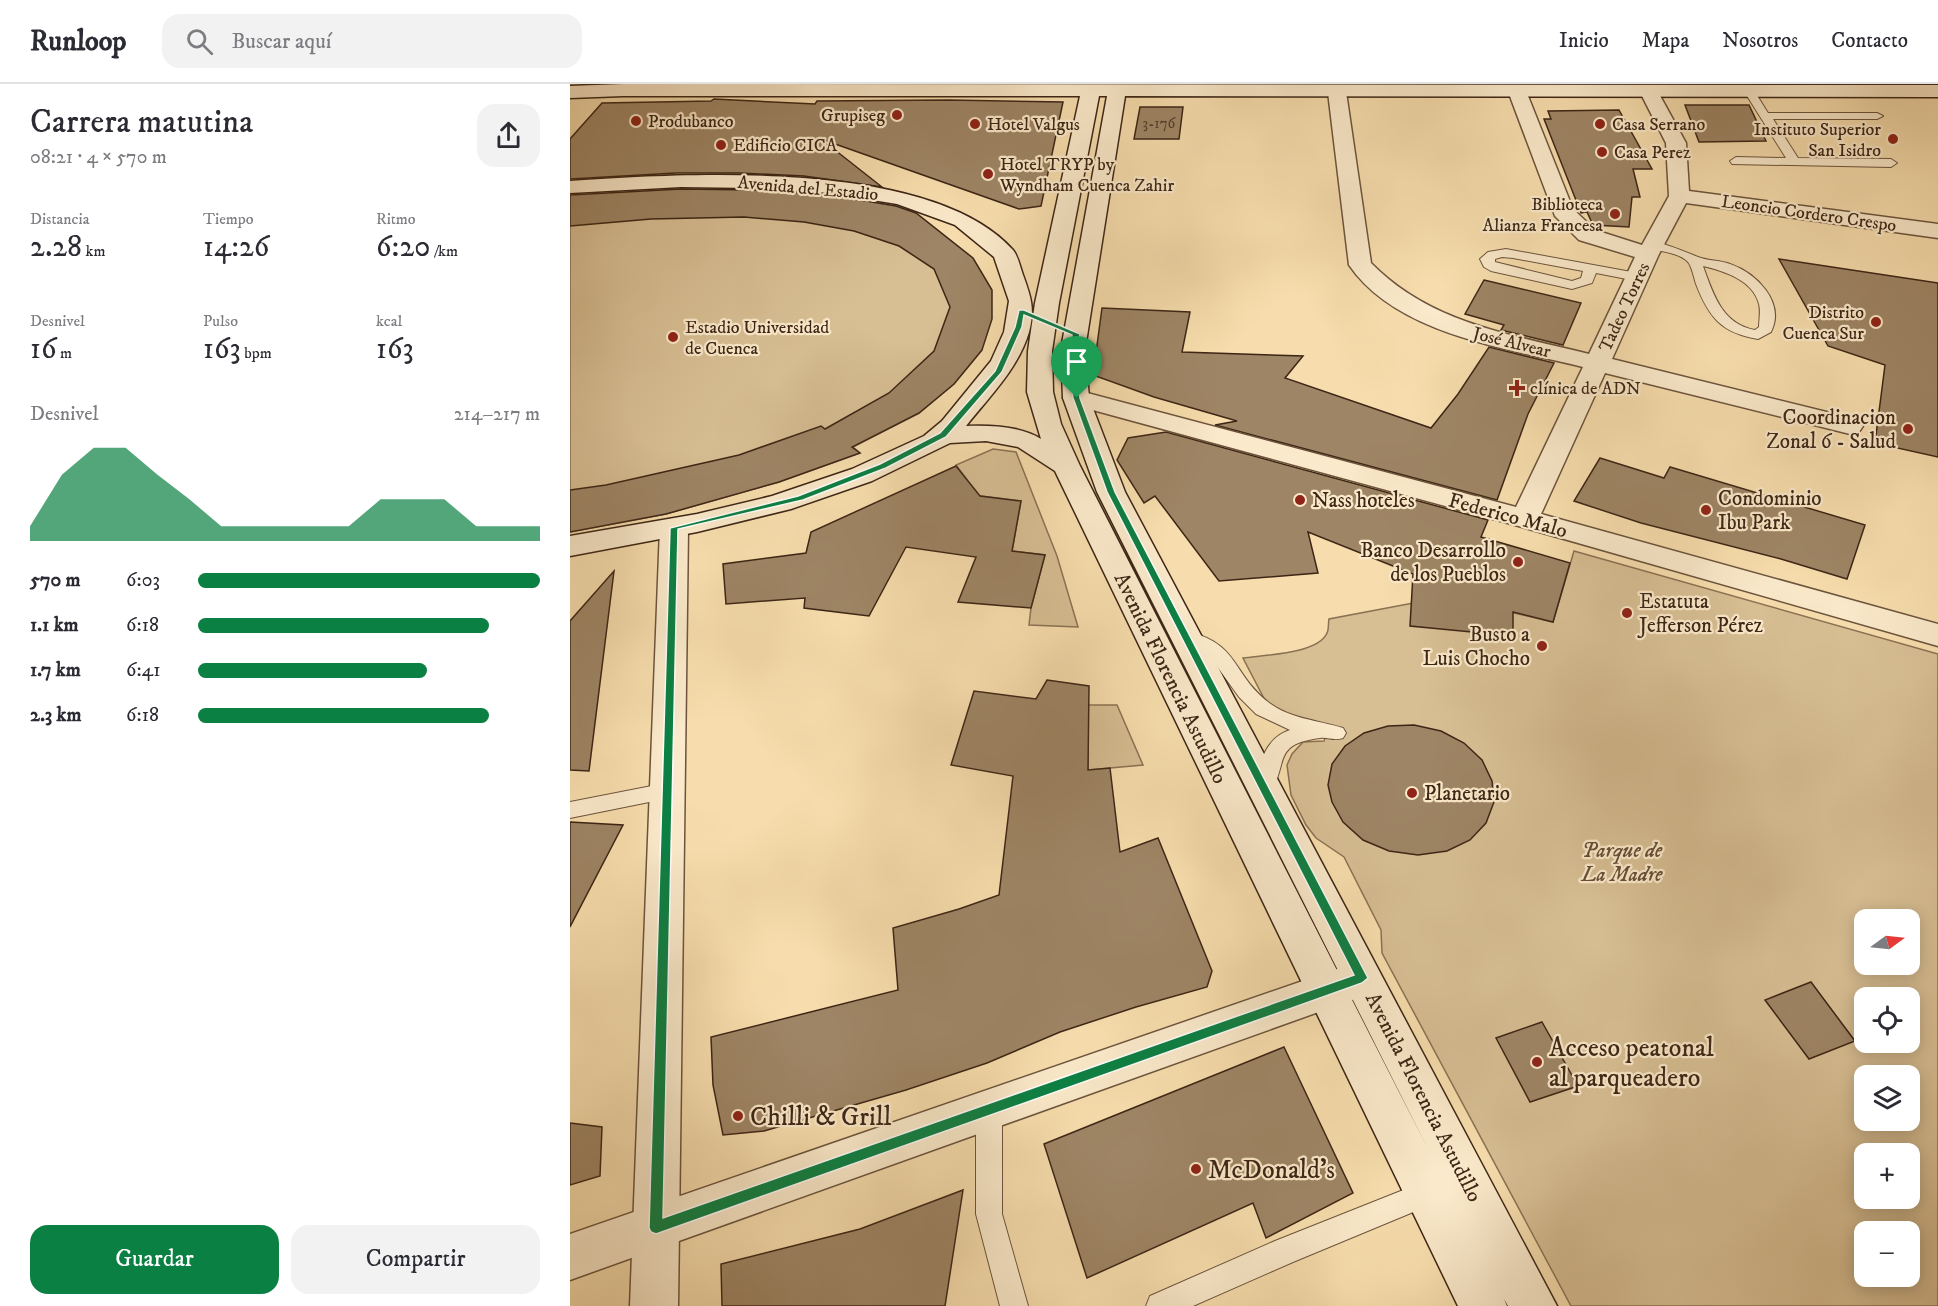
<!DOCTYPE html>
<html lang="es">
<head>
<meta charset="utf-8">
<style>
	:root { --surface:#fff; --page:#f2f2f3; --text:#2b2b33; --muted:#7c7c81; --line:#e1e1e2; --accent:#0b8043 }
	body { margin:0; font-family:"IM FELL DW Pica",serif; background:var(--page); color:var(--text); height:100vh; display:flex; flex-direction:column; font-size:22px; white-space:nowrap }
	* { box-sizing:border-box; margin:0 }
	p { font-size:20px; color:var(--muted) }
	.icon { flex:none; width:33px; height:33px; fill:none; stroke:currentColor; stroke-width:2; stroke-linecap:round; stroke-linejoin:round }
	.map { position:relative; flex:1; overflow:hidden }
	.sheet { display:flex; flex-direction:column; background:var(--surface); width:570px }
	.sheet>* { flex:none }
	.needle { width:39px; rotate:75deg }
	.tools { position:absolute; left:1284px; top:825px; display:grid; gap:12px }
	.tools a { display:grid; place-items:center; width:66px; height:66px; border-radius:12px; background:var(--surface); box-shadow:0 3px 15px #0003; font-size:30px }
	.pin { position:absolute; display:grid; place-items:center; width:51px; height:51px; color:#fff; margin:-62px -26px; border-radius:50% 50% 50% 0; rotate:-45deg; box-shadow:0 0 6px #0007 }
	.pin .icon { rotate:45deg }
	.round { display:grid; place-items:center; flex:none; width:63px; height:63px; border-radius:18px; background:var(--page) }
	.summary { display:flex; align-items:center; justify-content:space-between; height:102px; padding:0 30px }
	h1 { font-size:33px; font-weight:600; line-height:45px }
	.stats { display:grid; grid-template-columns:repeat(3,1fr); gap:9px; height:102px; padding:6px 30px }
	.stats div { display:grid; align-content:center }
	.stats b { font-size:30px; font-weight:600 }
	.stats small { font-size:16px; font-weight:400 }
	.stats p { font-size:16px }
	.chart { height:168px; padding:12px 30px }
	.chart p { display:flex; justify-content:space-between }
	.chart svg { width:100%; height:108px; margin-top:6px; fill:var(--accent); opacity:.7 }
	.cta { display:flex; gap:12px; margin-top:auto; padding:12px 30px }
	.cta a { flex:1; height:69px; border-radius:18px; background:var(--accent); color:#fff; font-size:24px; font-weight:600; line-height:69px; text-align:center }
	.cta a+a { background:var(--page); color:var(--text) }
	ul { padding:0 30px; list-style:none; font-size:20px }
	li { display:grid; grid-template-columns:96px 72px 1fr; align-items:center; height:45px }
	li i { height:15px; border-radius:8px; background:var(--accent) }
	header { display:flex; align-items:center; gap:36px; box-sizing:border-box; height:84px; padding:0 30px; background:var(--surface); border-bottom:2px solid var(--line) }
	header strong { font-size:28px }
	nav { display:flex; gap:33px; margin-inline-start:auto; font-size:21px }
	.search { width:420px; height:54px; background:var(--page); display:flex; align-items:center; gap:15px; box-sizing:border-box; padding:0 21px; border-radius:18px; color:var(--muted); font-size:22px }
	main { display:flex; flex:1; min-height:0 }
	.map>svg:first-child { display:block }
	.green { fill:#d7be93; stroke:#8a7254; stroke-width:1.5; fill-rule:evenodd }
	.building { fill:#9e8565; stroke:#3d2616; stroke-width:1.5 }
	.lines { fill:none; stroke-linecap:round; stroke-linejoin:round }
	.service-casing { stroke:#6c543c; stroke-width:2 }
	.minor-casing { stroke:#6c543c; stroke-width:3 }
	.tertiary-casing { stroke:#6c543c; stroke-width:3 }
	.secondary-casing { stroke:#3d2616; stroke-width:3 }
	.service { fill:#fae9ca; fill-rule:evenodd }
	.minor { fill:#fae9ca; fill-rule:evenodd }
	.tertiary { fill:#fae9ca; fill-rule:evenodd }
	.secondary { fill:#fae9ca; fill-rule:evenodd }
	.route { fill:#0b8043; stroke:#fff; stroke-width:1.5; fill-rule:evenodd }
	.poi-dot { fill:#8f2418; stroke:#fae9ca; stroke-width:2 }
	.labels { text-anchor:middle; stroke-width:4.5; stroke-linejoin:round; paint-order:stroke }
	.far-number-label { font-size:15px; fill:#553e2a }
	.far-poi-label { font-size:18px; fill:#3d2616; stroke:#fae9ca; text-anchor:start }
	.far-street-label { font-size:18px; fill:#3d2616; stroke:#fae9ca }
	.poi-label { font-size:21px; fill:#3d2616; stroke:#fae9ca; text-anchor:start }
	.street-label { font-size:21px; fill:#3d2616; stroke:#fae9ca }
	.park-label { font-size:21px; font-style:italic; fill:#644c35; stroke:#fae9ca }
	.near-poi-label { font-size:26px; fill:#3d2616; stroke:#fae9ca; text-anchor:start }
</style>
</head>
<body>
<header>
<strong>Runloop</strong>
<div class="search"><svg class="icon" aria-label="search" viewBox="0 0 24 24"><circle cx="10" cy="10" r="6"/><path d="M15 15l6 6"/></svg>Buscar aquí</div>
<nav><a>Inicio</a><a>Mapa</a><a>Nosotros</a><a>Contacto</a></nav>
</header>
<main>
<section class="sheet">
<div class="summary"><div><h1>Carrera matutina</h1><p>08:21 · 4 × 570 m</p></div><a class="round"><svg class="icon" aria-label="share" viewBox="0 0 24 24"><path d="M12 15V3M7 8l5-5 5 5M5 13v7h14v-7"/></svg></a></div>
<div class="stats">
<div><p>Distancia</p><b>2.28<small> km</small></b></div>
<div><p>Tiempo</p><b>14:26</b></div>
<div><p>Ritmo</p><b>6:20<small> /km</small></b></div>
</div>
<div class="stats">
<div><p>Desnivel</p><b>16<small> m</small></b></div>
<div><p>Pulso</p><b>163<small> bpm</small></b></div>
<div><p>kcal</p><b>163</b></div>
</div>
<div class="chart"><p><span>Desnivel</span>214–217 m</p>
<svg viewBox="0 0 160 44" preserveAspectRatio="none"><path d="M0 44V38L10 17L20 6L30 6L40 17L50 27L60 38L70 38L80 38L90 38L100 38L110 27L120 27L130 27L140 38L150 38L160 38V44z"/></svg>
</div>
<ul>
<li><b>570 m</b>6:03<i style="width:100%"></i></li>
<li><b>1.1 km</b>6:18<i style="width:85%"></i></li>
<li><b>1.7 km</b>6:41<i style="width:67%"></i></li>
<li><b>2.3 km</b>6:18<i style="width:85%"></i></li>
</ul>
<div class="cta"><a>Guardar</a><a>Compartir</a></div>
</section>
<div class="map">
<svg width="1368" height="1222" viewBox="0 0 1368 1222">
	<rect width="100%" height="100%" fill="#f7ddad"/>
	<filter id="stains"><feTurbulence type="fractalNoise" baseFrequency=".00333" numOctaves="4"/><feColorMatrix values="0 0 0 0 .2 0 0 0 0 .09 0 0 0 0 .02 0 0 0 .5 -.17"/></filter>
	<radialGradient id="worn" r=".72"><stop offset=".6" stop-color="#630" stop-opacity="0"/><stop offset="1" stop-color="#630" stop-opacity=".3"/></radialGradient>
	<g class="green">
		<polygon points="577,0 1217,0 1207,2"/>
		<polygon points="39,119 368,147 412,266 384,300 349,329 283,363 290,369 209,398 96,430 0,448 0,123"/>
		<polygon points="423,365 446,368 487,472 508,543 459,541 461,524 475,471 442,467 451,417 379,408 397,396 386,381"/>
		<path d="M1004,467L1368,570V1222H1001L812,869L811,846L774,773L746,754L736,741L721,711L717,681L722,670L733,658L754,657L759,642L719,635L699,624L673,574C694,571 748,570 757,549C759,546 758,539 759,535L875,513L983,538ZM1294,836H1340V880H1294ZM1294,914H1340V958H1294ZM1294,992H1340V1036H1294ZM1294,1070H1340V1114H1294ZM1294,1148H1340V1192H1294Z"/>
		<polygon points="518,621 547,621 573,681 518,686"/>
	</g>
	<g class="building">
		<polygon points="144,15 245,20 247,17 378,16 493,18 471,122 457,124 449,125 251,55 312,103 234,92 169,89 106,89 0,95 0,55 32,19 141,17"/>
		<polygon points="1115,21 1179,21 1196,57 1129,58"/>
		<polygon points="570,23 613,23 609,55 564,55"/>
		<polygon points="1049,26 1082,85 1063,85 1070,113 1062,113 1059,143 1023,141 1017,128 1011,129 974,35 981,35 978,27"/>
		<polygon points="111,105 184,106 260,111 326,122 346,129 403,174 422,206 422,235 412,266 384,300 349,329 282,363 290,369 209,398 96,430 0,448 0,406 36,401 169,371 251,342 255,345 319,309 364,267 380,223 364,185 329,162 284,147 234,138 174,133 81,135 0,142 0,111"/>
		<polygon points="1209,175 1368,199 1368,373 1305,359 1315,281 1258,262"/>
		<polygon points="914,196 1011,219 993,261 931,246 934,241 895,230"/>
		<polygon points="532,224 620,228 612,268 733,272 715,294 861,344 888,310 919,263 984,279 958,330 927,416 645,341 667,337 584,313 523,291"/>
		<polygon points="596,348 918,436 911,453 1000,479 983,538 943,528 943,552 840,542 843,490 738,448 748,489 649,497 585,412 574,419 547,376 558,354"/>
		<polygon points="1030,374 1094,394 1100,383 1295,441 1277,495 1211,475 1071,439 1004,417"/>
		<polygon points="386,382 410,412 451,417 442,467 475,471 461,524 388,518 406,473 336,463 299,532 234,524 235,514 156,520 153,480 236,469 241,448"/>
		<polygon points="44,487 19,687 0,686 0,537"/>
		<polygon points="477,596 519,602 518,686 540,684 550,768 588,754 642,887 637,903 566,923 490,948 417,979 336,1006 194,1047 153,1051 143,1001 141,953 328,906 323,844 389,825 429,811 443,692 381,681 404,607 466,615"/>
		<polygon points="844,641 871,647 894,659 912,676 922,697 924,718 916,739 900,756 877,767 848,771 819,767 793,756 773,738 762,718 758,701 762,680 775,662 794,649 818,642"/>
		<polygon points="0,738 53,741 0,843"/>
		<polygon points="1241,898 1285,957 1239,975 1195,916"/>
		<polygon points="972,938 1008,1002 960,1018 926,954"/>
		<polygon points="714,963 783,1109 696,1154 683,1119 517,1194 474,1060"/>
		<polygon points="0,1039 32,1043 30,1092 0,1101"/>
		<polygon points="393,1106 375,1222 152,1222 151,1180 290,1145"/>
	</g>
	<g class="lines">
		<g class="service-casing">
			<g id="service">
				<polygon points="1179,4 1183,5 1198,29 1307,29 1313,32 1307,35 1203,35 1228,74 1321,75 1327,79 1321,83 1162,80 1160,77 1166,73 1216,74 1174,7"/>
				<path d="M1083,157C1099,161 1113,167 1128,173C1138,177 1150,176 1160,180C1186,189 1216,218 1201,248L1188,255C1152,249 1139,234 1126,200C1124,194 1122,183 1118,178C1110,169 1089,167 1078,164L1076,161ZM1133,182C1154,187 1183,196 1189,220C1191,227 1189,236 1189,243L1185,246C1152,240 1143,210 1133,182Z"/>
				<path d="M936,165L1067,189L1074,193L1067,197L1026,189L1022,199L1002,205L921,187L914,183L910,175L918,168ZM932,173L943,174L1013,187L1011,194L1002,197L925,178V175Z"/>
				<path d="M615,547C670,559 661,589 698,618C720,635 747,636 773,644L776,649L773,654C764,657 758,653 750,654C703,660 718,677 701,709L694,711L687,709L684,703C689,680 695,654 720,646L686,630L669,613L641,574L623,562L608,559L606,554L608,549Z"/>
				<polygon points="97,699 104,701 107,707 104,713 0,734 0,718"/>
				<polygon points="419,1014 428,1017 432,1026 432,1130 458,1222 430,1222 406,1130 406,1026 410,1017"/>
				<polygon points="856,1097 865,1101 869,1110 865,1119 723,1178 623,1222 576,1222 580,1212 705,1157"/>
			</g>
		</g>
		<g class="minor-casing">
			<g id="minor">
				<path d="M947,1L953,3L956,7L1003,125L1025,146L1072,161L1099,112L1096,59L1070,8L1073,4H1085L1088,8L1116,59L1119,107L1368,140V154L1116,119L1089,170L1042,275L1289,336L1293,342L1289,348L1280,350L1035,289L971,430L1368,540V562L945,441L497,319L493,314L497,309L506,306L946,423L1013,283C937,264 827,251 779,181L758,8L761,4H773L776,8L801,179C861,240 940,250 1019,270L1065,173L1009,156L985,132L938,7L941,3Z"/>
				<polygon points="782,880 796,885 802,898 796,911 0,1196 0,1150"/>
			</g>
		</g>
		<g class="tertiary-casing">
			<polygon id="tertiary" points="104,435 114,437 118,444 108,1222 60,1222 90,444 94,437"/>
		</g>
		<g class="secondary-casing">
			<path id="secondary" d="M53,0L1368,1V13L555,12L515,265L519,314L555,408L987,1222H938L934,1215L937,1222H888L485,387L448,363L416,357L380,359L302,397L221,425L127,448L0,472V452L127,430L202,412L282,385L354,352L372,337L421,277L434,248L439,217L424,173L385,141L327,120L260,109L184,104L111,103L0,109V97C114,89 361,74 443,166C448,172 450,183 453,191C461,213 465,225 459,248C448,285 419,313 396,342C418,341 451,342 471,355L457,308L458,267L465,219L510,12H53L0,14V2ZM529,12H537L491,265L493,314L527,408L857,1063L510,382L491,340L483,308L482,267L489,219Z"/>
		</g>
		<use href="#service" class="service"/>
		<use href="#minor" class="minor"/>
		<use href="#tertiary" class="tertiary"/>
		<use href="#secondary" class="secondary"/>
	</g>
	<path class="route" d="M449,226H454L510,250L507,266V289L510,314L545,408L798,894L792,899L86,1150L81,1148L79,1144L100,444L228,412L310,380L370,349L425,287L445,243ZM454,231L502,251L500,289L503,314L537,408L784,891L93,1134L108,445L233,416L316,384L376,353L432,288L452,243Z"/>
	<g class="poi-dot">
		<circle cx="327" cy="31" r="6"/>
		<circle cx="66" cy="37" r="6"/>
		<circle cx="405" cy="40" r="6"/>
		<circle cx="1030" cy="40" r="6"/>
		<circle cx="1323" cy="55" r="6"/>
		<circle cx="151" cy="61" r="6"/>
		<circle cx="1032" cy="68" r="6"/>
		<circle cx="418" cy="90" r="6"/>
		<circle cx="1045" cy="130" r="6"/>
		<circle cx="1306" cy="238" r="6"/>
		<circle cx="103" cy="253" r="6"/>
		<path d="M944 295h6v6h6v6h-6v6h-6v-6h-6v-6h6z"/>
		<circle cx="1338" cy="345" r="6"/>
		<circle cx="730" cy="416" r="6"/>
		<circle cx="1136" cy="426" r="6"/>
		<circle cx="948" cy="478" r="6"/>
		<circle cx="1057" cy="529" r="6"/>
		<circle cx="972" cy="562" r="6"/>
		<circle cx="842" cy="709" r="6"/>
		<circle cx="967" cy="978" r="6"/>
		<circle cx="168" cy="1032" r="6"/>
		<circle cx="626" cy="1085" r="6"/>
	</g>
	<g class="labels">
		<g class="far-number-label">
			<text x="589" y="44">3-176</text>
		</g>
		<g class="far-poi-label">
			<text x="315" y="37" text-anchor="end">Grupiseg</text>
			<text x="78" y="43">Produbanco</text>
			<text x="417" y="46">Hotel Valgus</text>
			<text x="1042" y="46">Casa Serrano</text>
			<text x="1311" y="51" text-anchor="end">Instituto Superior<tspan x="1311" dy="21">San Isidro</tspan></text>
			<text x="163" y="67">Edificio CICA</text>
			<text x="1044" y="74">Casa Perez</text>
			<text x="430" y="86">Hotel TRYP by<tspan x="430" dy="21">Wyndham Cuenca Zahir</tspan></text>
			<text x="1033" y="126" text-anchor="end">Biblioteca<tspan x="1033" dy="21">Alianza Francesa</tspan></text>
			<text x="1294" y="234" text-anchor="end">Distrito<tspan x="1294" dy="21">Cuenca Sur</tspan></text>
			<text x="115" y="249">Estadio Universidad<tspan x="115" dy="21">de Cuenca</tspan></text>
			<text x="960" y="310">clínica de ADN</text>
		</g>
		<g class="far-street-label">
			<text transform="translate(238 104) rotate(5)" y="6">Avenida del Estadio</text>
			<text transform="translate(1239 129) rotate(8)" y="6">Leoncio Cordero Crespo</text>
			<text transform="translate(1054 223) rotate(-65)" y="6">Tadeo Torres</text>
			<text transform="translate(942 258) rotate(14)" y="6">José Alvear</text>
		</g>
		<g class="poi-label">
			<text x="1326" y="340" text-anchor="end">Coordinacion<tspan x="1326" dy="24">Zonal 6 - Salud</tspan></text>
			<text x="1148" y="421">Condominio<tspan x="1148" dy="24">Ibu Park</tspan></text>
			<text x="742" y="423">Nass hoteles</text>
			<text x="936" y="473" text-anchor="end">Banco Desarrollo<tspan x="936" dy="24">de los Pueblos</tspan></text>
			<text x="1069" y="524">Estatuta<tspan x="1069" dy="24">Jefferson Pérez</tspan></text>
			<text x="960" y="557" text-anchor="end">Busto a<tspan x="960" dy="24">Luis Chocho</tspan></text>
			<text x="854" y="716">Planetario</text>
		</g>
		<g class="street-label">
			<text transform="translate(938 431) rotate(15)" y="7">Federico Malo</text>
			<text transform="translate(601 594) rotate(64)" y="7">Avenida Florencia Astudillo</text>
			<text transform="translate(854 1013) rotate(63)" y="7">Avenida Florencia Astudillo</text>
		</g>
		<g class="park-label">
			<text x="1052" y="773">Parque de<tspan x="1052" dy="24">La Madre</tspan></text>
		</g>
		<g class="near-poi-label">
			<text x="979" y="972">Acceso peatonal<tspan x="979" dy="30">al parqueadero</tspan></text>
			<text x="180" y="1041">Chilli &amp; Grill</text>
			<text x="638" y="1094">McDonald's</text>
		</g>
	</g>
	<rect width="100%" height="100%" filter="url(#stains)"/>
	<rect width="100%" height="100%" fill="url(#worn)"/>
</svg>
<div class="tools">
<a><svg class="needle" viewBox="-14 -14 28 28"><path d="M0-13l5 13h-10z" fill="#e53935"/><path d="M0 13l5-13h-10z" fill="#7c7c81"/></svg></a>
<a><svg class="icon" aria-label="locate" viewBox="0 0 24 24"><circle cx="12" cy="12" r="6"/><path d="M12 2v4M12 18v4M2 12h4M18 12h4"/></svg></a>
<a><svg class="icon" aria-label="layers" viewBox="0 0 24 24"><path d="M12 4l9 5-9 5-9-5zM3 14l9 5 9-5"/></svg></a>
<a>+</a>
<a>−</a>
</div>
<div class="pin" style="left:507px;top:314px;background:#1e9e55"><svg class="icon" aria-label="arrive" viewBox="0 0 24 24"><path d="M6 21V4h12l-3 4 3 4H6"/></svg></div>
</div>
</main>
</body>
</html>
